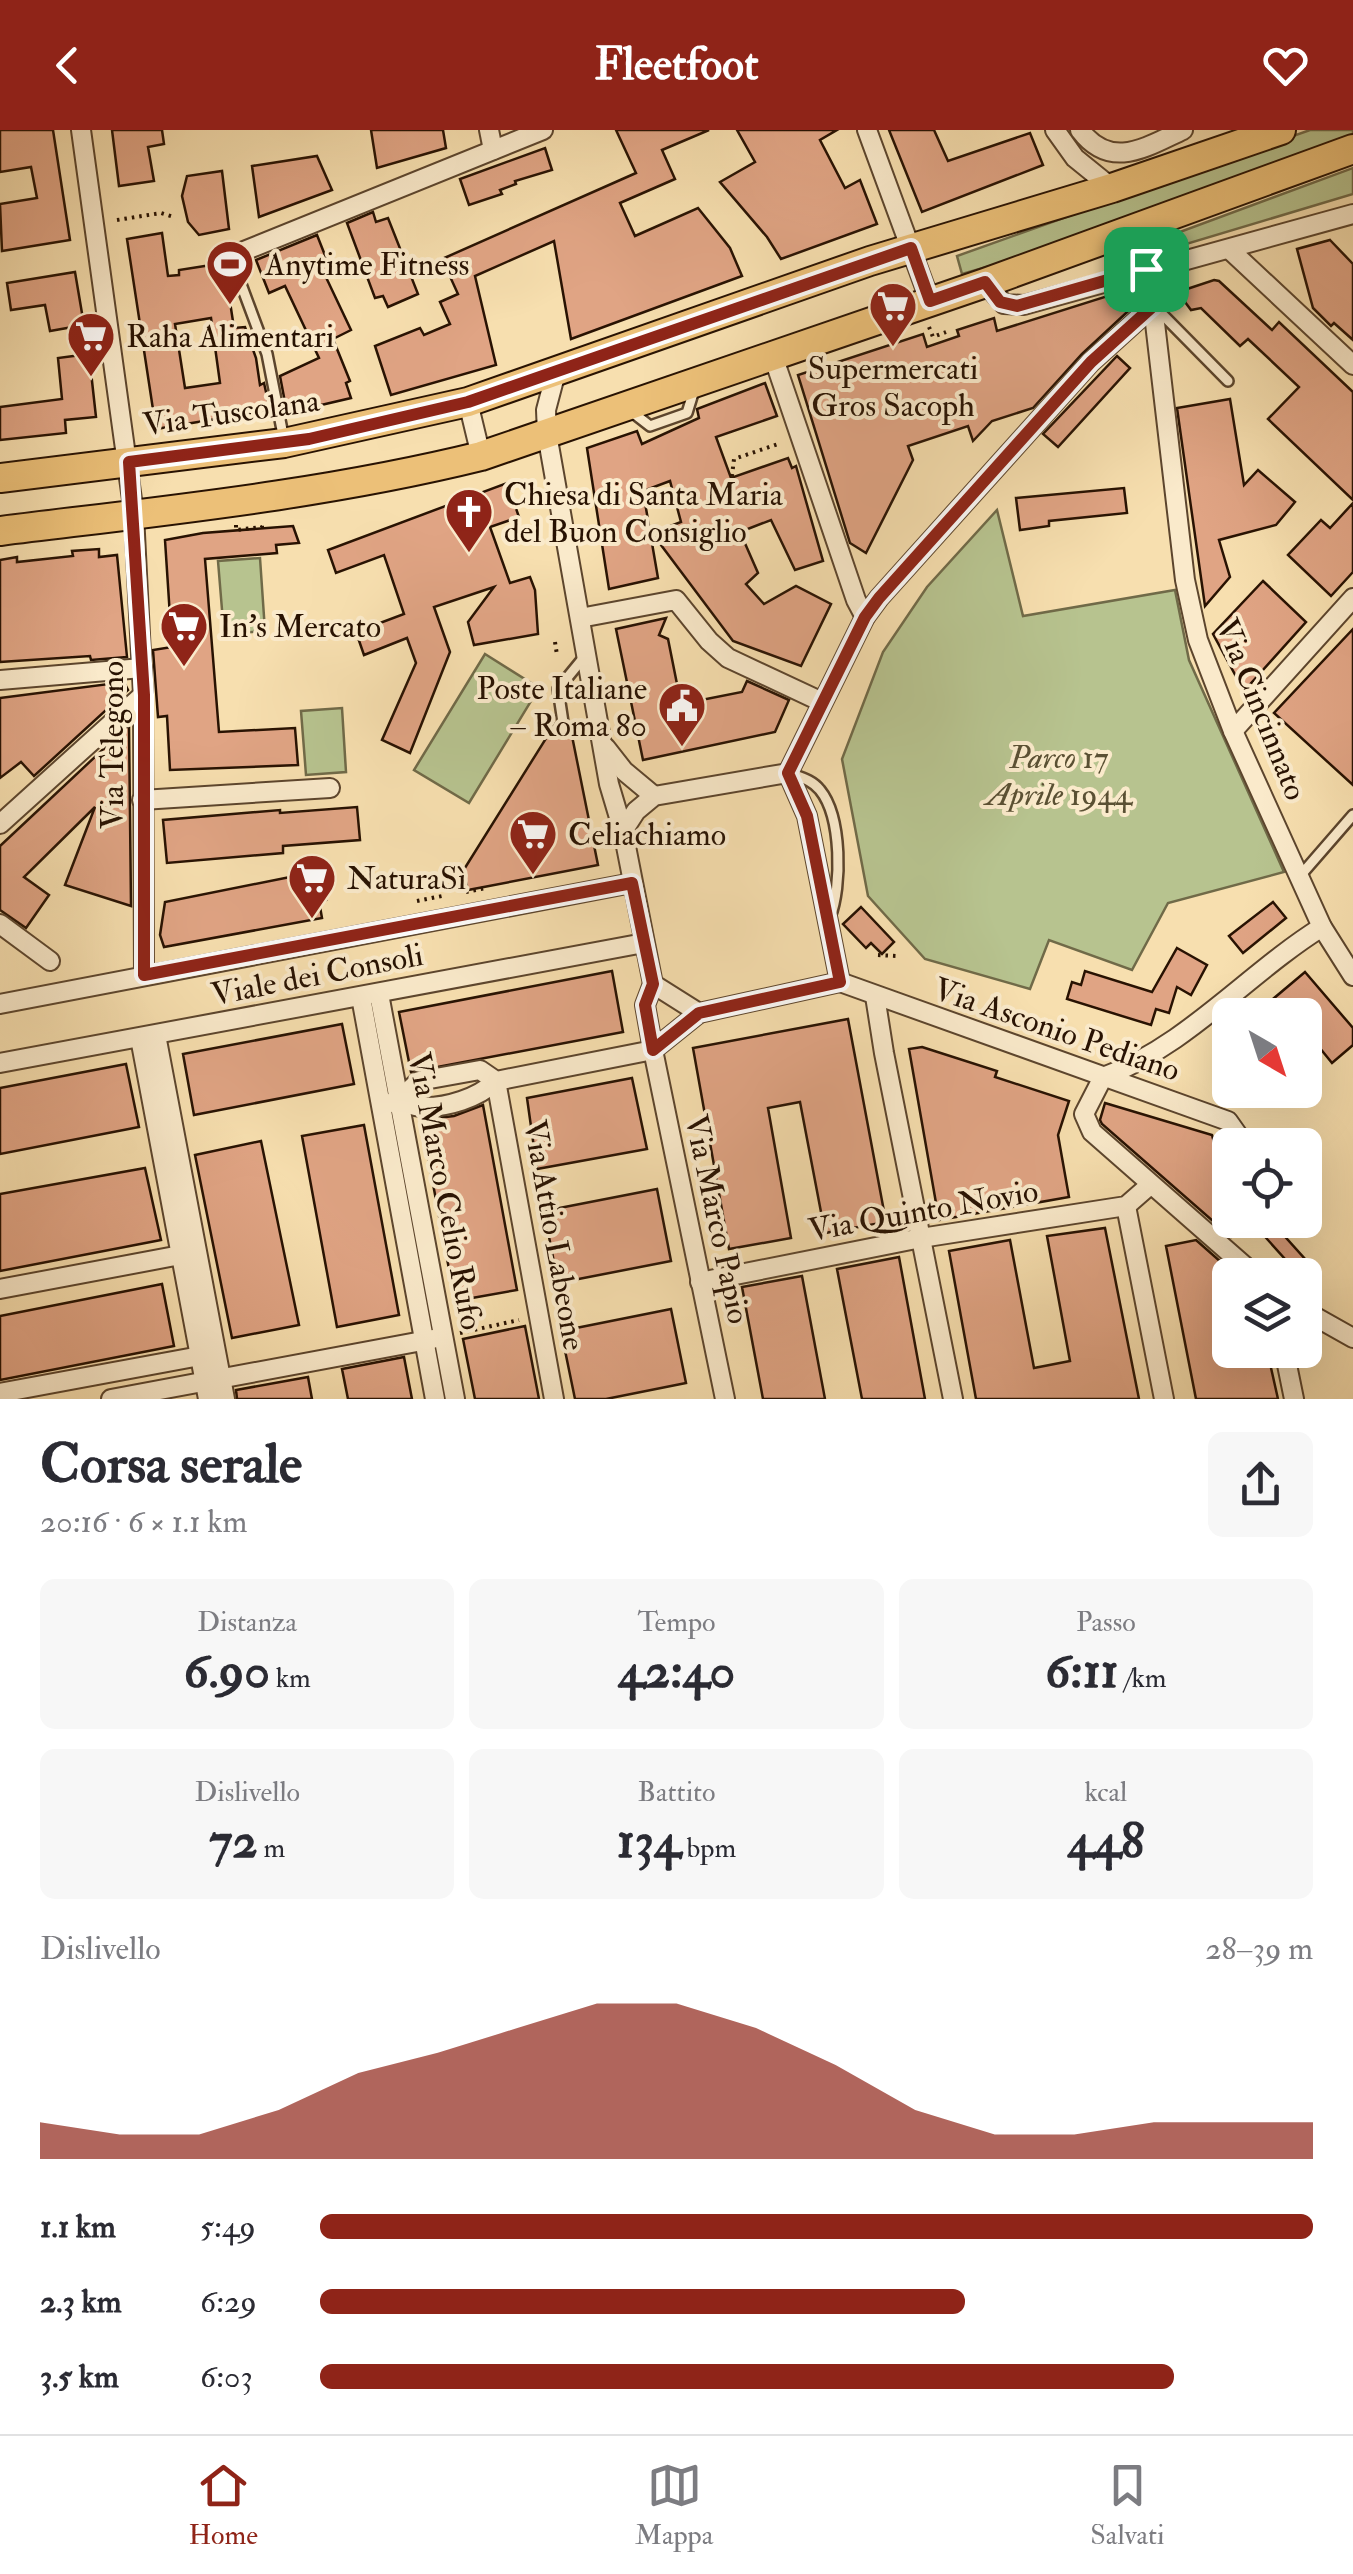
<!DOCTYPE html>
<html lang="it">
<head>
<meta charset="utf-8">
<style>
	:root { --surface:#fff; --page:#f7f7f7; --text:#2b2b33; --muted:#7c7c81; --line:#e1e1e2; --accent:#8f2418 }
	body { margin:0; font-family:"IM FELL Double Pica",serif; background:var(--page); color:var(--text); height:100vh; display:flex; flex-direction:column; font-size:38px; white-space:nowrap }
	* { box-sizing:border-box; margin:0 }
	p { font-size:32px; color:var(--muted) }
	.icon { flex:none; width:55px; height:55px; fill:none; stroke:currentColor; stroke-width:2; stroke-linecap:round; stroke-linejoin:round }
	.map { position:relative; height:1269px; overflow:hidden }
	.side { display:flex; flex-direction:column; background:var(--surface); flex:1 }
	.side>* { flex:none }
	.needle { width:65px; rotate:141deg }
	.controls { position:absolute; left:1212px; top:868px; display:grid; gap:20px }
	.controls a { display:grid; place-items:center; width:110px; height:110px; border-radius:15px; background:var(--surface); box-shadow:0 10px 40px #0002; font-size:50px }
	.pin { position:absolute; display:grid; place-items:center; width:85px; height:85px; color:#fff; margin:-42px; border-radius:20px; box-shadow:0 5px 15px #0006 }
	.round { display:grid; place-items:center; flex:none; width:105px; height:105px; border-radius:15px; background:var(--page) }
	.headline { display:flex; align-items:center; justify-content:space-between; height:170px; padding:0 40px }
	h1 { font-size:55px; font-weight:800; line-height:75px }
	.metrics { display:grid; grid-template-columns:repeat(3,1fr); gap:15px; height:170px; padding:10px 40px }
	.metrics div { display:grid; align-content:center; border-radius:15px; background:var(--page); text-align:center }
	.metrics b { font-size:50px; font-weight:800 }
	.metrics small { font-size:28px; font-weight:400 }
	.metrics p { font-size:28px }
	.chart { height:280px; padding:20px 40px }
	.chart p { display:flex; justify-content:space-between }
	.chart svg { width:100%; height:180px; margin-top:10px; fill:var(--accent); opacity:.7 }
	ul { padding:0 40px; list-style:none; font-size:32px }
	li { display:grid; grid-template-columns:160px 120px 1fr; align-items:center; height:75px }
	li i { height:25px; border-radius:12px; background:var(--accent) }
	header { display:flex; justify-content:space-between; align-items:center; height:130px; padding:0 40px; background:var(--accent); color:#fff; font-size:45px; font-weight:800 }
	.tabs { display:flex; justify-content:space-around; align-items:center; height:140px; border-top:2px solid var(--line); background:var(--surface); font-size:28px; color:var(--muted) }
	.tabs a { display:grid; justify-items:center; gap:5px }
	.tabs .selected { color:var(--accent) }
	.map>svg:first-child { display:block }
	.green { fill:#b7c38f; stroke:#706a48; stroke-width:2.5 }
	.building { fill:#e0a484; stroke:#281202; stroke-width:2.5; fill-rule:evenodd }
	.lines { fill:none; stroke-linecap:round; stroke-linejoin:round }
	.lane-casing { stroke:#5c452d; stroke-width:14 }
	.street-casing { stroke:#5c452d; stroke-width:22 }
	.primary-casing { stroke:#281202; stroke-width:32 }
	.path { stroke:#281202; stroke-width:4; stroke-dasharray:2.5 5; stroke-linecap:butt }
	.lane { stroke:#faeacb; stroke-width:9 }
	.street { stroke:#faeacb; stroke-width:18 }
	.primary { stroke:#ecc078; stroke-width:28 }
	.route-casing { stroke:#fff; stroke-width:20 }
	.route { stroke:#8f2418; stroke-width:12 }
	.labels { text-anchor:middle; stroke-width:8; stroke-linejoin:round; paint-order:stroke }
	.poi-label { font-size:32px; fill:#281202; stroke:#faeacb; text-anchor:start }
	.street-label { font-size:32px; fill:#281202; stroke:#faeacb }
	.park-label { font-size:32px; font-style:italic; fill:#5a5033; stroke:#faeacb }
</style>
</head>
<body>
<header><svg class="icon" aria-label="back" viewBox="0 0 24 24"><path d="M15 5l-7 7 7 7"/></svg>Fleetfoot<svg class="icon" aria-label="heart" viewBox="0 0 24 24"><path d="M12 20l-8-8c-3-5 5-10 8-4 3-6 11-1 8 4z"/></svg></header>
<div class="map">
<svg width="1353" height="1269" viewBox="0 0 1353 1269">
	<rect width="100%" height="100%" fill="#f7dfaf"/>
	<filter id="stains"><feTurbulence type="fractalNoise" baseFrequency=".002" numOctaves="4"/><feColorMatrix values="0 0 0 0 .2 0 0 0 0 .09 0 0 0 0 .02 0 0 0 .5 -.17"/></filter>
	<radialGradient id="worn" r=".72"><stop offset=".6" stop-color="#630" stop-opacity="0"/><stop offset="1" stop-color="#630" stop-opacity=".3"/></radialGradient>
	<g class="green">
		<polygon points="1310,0 1353,0 1353,7 1032,124 962,144 957,126"/>
		<polygon points="1353,38 1353,64 1153,124 1150,113"/>
		<polygon points="997,380 1023,486 1175,460 1189,530 1284,742 1168,773 1132,840 1049,810 1030,859 925,829 868,766 842,629 883,522 927,457"/>
		<polygon points="260,428 265,501 224,504 218,431"/>
		<polygon points="485,524 539,558 469,673 414,640"/>
		<polygon points="342,578 346,642 306,645 301,581"/>
	</g>
	<g class="building">
		<polygon points="0,0 53,0 70,110 2,121 0,74 37,68 31,37 0,42"/>
		<polygon points="112,0 162,0 164,14 148,17 154,51 119,56"/>
		<polygon points="371,0 443,0 446,18 377,38"/>
		<polygon points="616,0 709,0 662,20 675,49 620,73 635,106 698,78 730,118 742,146 571,209 554,111 475,146 496,235 391,265 375,216 420,198 424,205 450,194 440,172 458,164 442,129 636,43"/>
		<polygon points="737,0 837,0 820,10 845,58 860,50 877,94 781,129 767,107 720,52 755,32"/>
		<polygon points="889,0 934,0 948,31 1030,3 1043,35 922,82"/>
		<polygon points="545,18 552,40 515,51 516,54 500,60 502,64 469,75 460,49"/>
		<polygon points="317,26 332,60 259,87 252,36"/>
		<polygon points="222,41 229,99 199,105 188,92 182,66 187,46"/>
		<polygon points="373,82 376,92 388,88 418,164 388,177 383,166 375,168 347,93"/>
		<path d="M162,103L168,146L179,145V140L224,133L234,198L245,197L256,228L260,255L264,253L270,280L156,299L127,109ZM211,188L220,253L185,258L175,194Z"/>
		<polygon points="317,105 330,138 323,141 351,200 333,209 350,251 346,253 351,268 287,283 280,246 319,228 285,156 269,163 256,130"/>
		<polygon points="1330,110 1353,134 1353,210 1334,193 1331,196 1313,178 1297,119"/>
		<polygon points="75,142 84,195 50,201 45,175 11,180 7,153"/>
		<polygon points="1214,150 1219,151 1272,200 1279,192 1353,262 1353,370 1268,289 1299,257 1248,209 1240,216 1201,178 1191,180 1185,172 1187,159"/>
		<polygon points="1136,157 1139,171 1082,224 1033,278 992,291 973,311 968,296 908,316 913,330 866,423 850,413 798,245 923,204 927,217 959,206 957,200 994,188 997,201"/>
		<polygon points="89,224 96,287 65,290 66,303 0,310 0,277 62,269 58,228"/>
		<polygon points="1117,226 1130,238 1058,317 1043,304"/>
		<polygon points="765,253 777,286 716,307 731,348 788,328 792,338 796,336 823,431 795,440 771,390 740,402 758,443 746,454 764,474 796,456 831,474 801,536 733,511 652,403 681,392 670,351 643,361 658,448 609,459 587,318 637,301 642,314 699,288 697,279"/>
		<polygon points="1230,269 1244,355 1258,340 1295,372 1276,395 1219,410 1230,447 1205,476 1177,278"/>
		<polygon points="507,353 519,387 490,397 510,453 530,447 535,460 538,504 474,515 468,492 494,457 434,477 450,522 410,623 382,610 416,533 407,508 364,525 356,502 404,484 384,425 336,443 328,420"/>
		<polygon points="1124,358 1127,383 1049,391 1049,396 1020,400 1016,368"/>
		<polygon points="1353,373 1353,442 1331,466 1288,425 1321,390 1330,398"/>
		<polygon points="293,396 299,413 276,415 277,423 205,429 219,602 295,598 298,635 170,640 167,586 158,587 153,520 172,517 165,410 203,403"/>
		<polygon points="99,419 99,427 117,425 127,527 91,530 90,526 0,532 0,430 17,427 17,432 73,426 72,421"/>
		<polygon points="1263,451 1306,492 1244,561 1213,504"/>
		<polygon points="666,488 659,505 668,509 681,574 742,562 747,551 789,570 775,602 643,630 616,499"/>
		<polygon points="1353,499 1353,655 1274,583"/>
		<polygon points="124,552 128,560 34,646 21,632 0,648 0,568"/>
		<polygon points="555,594 558,605 572,606 598,735 468,760 463,741"/>
		<polygon points="129,595 131,776 65,755 95,677 24,747 49,765 26,798 0,780 0,716"/>
		<polygon points="357,677 360,710 283,716 283,723 167,733 163,690 280,680 280,683"/>
		<polygon points="320,741 326,770 319,771 322,788 164,817 160,805 165,772"/>
		<polygon points="1273,772 1286,788 1243,823 1229,806"/>
		<polygon points="861,777 894,812 882,824 871,813 866,818 843,794"/>
		<polygon points="1177,818 1207,835 1191,865 1177,857 1169,883 1156,879 1151,895 1067,869 1072,852 1081,855 1085,841 1152,862"/>
		<polygon points="612,841 623,902 411,942 399,882"/>
		<polygon points="1305,842 1353,898 1353,915 1332,933 1319,917 1305,929 1305,885 1254,885"/>
		<polygon points="848,889 886,1092 825,1103 800,972 768,978 791,1108 729,1119 693,918"/>
		<polygon points="342,894 354,954 194,985 183,924"/>
		<polygon points="922,917 997,941 995,947 1069,971 1058,1005 1069,1067 939,1090 909,919"/>
		<polygon points="126,934 139,997 0,1024 0,958"/>
		<polygon points="632,948 647,1019 537,1039 527,968"/>
		<polygon points="1105,973 1212,1005 1230,1073 1230,1106 1102,994 1100,990"/>
		<polygon points="483,975 517,1160 455,1171 421,990 454,986"/>
		<polygon points="364,995 399,1185 337,1197 302,1006"/>
		<polygon points="261,1011 299,1195 232,1208 195,1025"/>
		<polygon points="145,1038 161,1110 0,1141 0,1064"/>
		<polygon points="657,1059 671,1131 558,1153 544,1081"/>
		<polygon points="1250,1090 1270,1090 1305,1129 1294,1139"/>
		<polygon points="1105,1098 1139,1269 976,1269 949,1121 1010,1110 1034,1238 1070,1231 1047,1106"/>
		<polygon points="1196,1110 1230,1140 1230,1220 1267,1220 1278,1269 1196,1269 1166,1116"/>
		<polygon points="899,1127 925,1269 862,1269 837,1139"/>
		<polygon points="802,1146 825,1269 763,1269 742,1157"/>
		<polygon points="162,1154 174,1216 0,1250 0,1186"/>
		<polygon points="671,1179 686,1253 606,1269 575,1269 561,1201"/>
		<polygon points="525,1196 539,1269 475,1269 463,1209"/>
		<polygon points="404,1227 412,1269 348,1269 342,1239"/>
		<polygon points="308,1247 312,1269 237,1269 236,1260"/>
	</g>
	<g class="lines">
		<g class="lane-casing">
			<g id="lane">
				<polyline points="234,125 232,130 267,224 284,310"/>
				<polyline points="1156,178 1228,251"/>
				<polyline points="632,282 650,296 687,283 695,257"/>
				<polyline points="585,526 558,559 564,599 600,596"/>
				<path d="M792,644C803,648 813,651 820,660C842,687 842,757 830,787"/>
				<polyline points="1300,746 1353,685"/>
			</g>
		</g>
		<g class="street-casing">
			<g id="street">
				<polyline points="81,0 134,384 143,565 144,845"/>
				<polyline points="489,0 493,20"/>
				<polyline points="867,0 930,171"/>
				<polyline points="1055,0 1075,28 1112,58"/>
				<path d="M1080,0C1111,41 1146,17 1183,0"/>
				<polyline points="1230,120 1353,235"/>
				<polyline points="234,125 543,0"/>
				<polyline points="1146,139 1153,176 1185,450 1198,510 1233,601 1322,797 1353,846"/>
				<polyline points="985,153 1004,174 1024,175 1353,84"/>
				<polyline points="773,226 856,470 865,487"/>
				<polyline points="556,242 546,280 547,304 609,654 623,701 653,854 699,883 840,852"/>
				<polyline points="468,272 481,326"/>
				<polyline points="580,488 676,470 709,511 728,528 822,572"/>
				<polyline points="0,550 142,538"/>
				<polyline points="1233,601 1353,468"/>
				<polyline points="606,618 624,641 654,666"/>
				<polyline points="788,643 865,487 879,468 1091,232 1153,176"/>
				<polyline points="788,643 807,686 840,852"/>
				<polyline points="142,670 330,658"/>
				<polyline points="0,694 143,565"/>
				<polyline points="623,701 636,681 654,666 788,643"/>
				<polyline points="0,794 50,831"/>
				<polyline points="840,852 1228,991 1245,1015"/>
				<polyline points="653,854 645,875 653,920 699,883"/>
				<polyline points="379,864 455,1269"/>
				<polyline points="875,866 884,923 953,1269"/>
				<polyline points="361,867 435,1269"/>
				<polyline points="0,874 632,753"/>
				<polyline points="156,905 225,1269"/>
				<polyline points="140,908 208,1269"/>
				<polyline points="0,933 644,813"/>
				<polyline points="496,951 554,1269"/>
				<polyline points="398,971 419,951 480,940 496,951 653,920 725,1269"/>
				<path d="M390,973C402,970 409,976 421,977C447,978 478,968 496,951"/>
				<polyline points="1126,1076 1164,1269"/>
				<path d="M1255,1145L1092,1002L1084,984L1103,947C1186,917 1248,843 1322,797"/>
				<polyline points="700,1152 921,1108 1126,1076 1150,1055"/>
				<polyline points="0,1159 191,1123"/>
				<polyline points="1305,1181 1353,1208"/>
				<polyline points="1284,1220 1294,1269"/>
				<polyline points="0,1263 200,1226"/>
				<polyline points="111,1269 433,1209"/>
			</g>
		</g>
		<g class="primary-casing">
			<g id="primary">
				<polyline points="0,348 284,313 468,272 870,131 1112,58 1281,0"/>
				<path d="M0,401C161,381 323,365 481,326L985,153L1353,19"/>
			</g>
		</g>
		<g class="path">
			<polyline points="117,90 161,83 174,87"/>
			<polyline points="929,197 933,207 946,202"/>
			<polyline points="731,354 734,329 781,313"/>
			<polyline points="236,395 236,400 262,397 262,393"/>
			<polyline points="555,512 557,525"/>
			<polyline points="466,762 486,758"/>
			<polyline points="417,771 442,766"/>
			<polyline points="878,825 897,826"/>
			<polyline points="460,1203 519,1190"/>
		</g>
		<use href="#lane" class="lane"/>
		<use href="#street" class="street"/>
		<use href="#primary" class="primary"/>
	</g>
	<g class="lines">
		<g class="route-casing">
			<polygon id="route" points="911,118 930,171 985,152 1000,172 1017,176 1146,139 1153,176 1091,232 879,468 865,487 788,643 807,686 840,852 699,883 653,920 645,875 653,854 632,753 144,845 144,565 129,332 309,309 468,272"/>
		</g>
		<use href="#route" class="route"/>
	</g>
	<defs>
		<g id="stadium-pin" transform="scale(2.5)"><path d="M0 17L-7.5 6A9.5 9.5 0 1 1 7.5 6Z" fill="#8f2418" stroke="#faeacb"/><path d="M0-5a6.5 5 0 1 0 0 10a6.5 5 0 1 0 0-10ZM-3.5-1.8h7v3.6h-7Z" fill="#fff"/></g>
		<g id="supermarket-pin" transform="scale(2.5)"><path d="M0 17L-7.5 6A9.5 9.5 0 1 1 7.5 6Z" fill="#8f2418" stroke="#faeacb"/><path d="M-6-5.5h2.5l.6 2H6L4.5 2H-2.5L-4.4-4H-6ZM-1.5 3.2a1.3 1.3 0 1 0 .1 0ZM3 3.2a1.3 1.3 0 1 0 .1 0Z" fill="#fff"/></g>
		<g id="church-pin" transform="scale(2.5)"><path d="M0 17L-7.5 6A9.5 9.5 0 1 1 7.5 6Z" fill="#8f2418" stroke="#faeacb"/><path d="M-1.2-6h2.4v3.5h3.3v2.4h-3.3V6h-2.4V-.1h-3.3v-2.4h3.3Z" fill="#fff"/></g>
		<g id="civic-pin" transform="scale(2.5)"><path d="M0 17L-7.5 6A9.5 9.5 0 1 1 7.5 6Z" fill="#8f2418" stroke="#faeacb"/><path d="M-.6-6.5H3V-4.5H.6V-3L4-1V1h2V6H-6V1h2V-1L-.6-3ZM-1.2 2.5V6h2.4V2.5Z" fill="#fff"/></g>
	</defs>
	<g fill-rule="evenodd">
		<use href="#stadium-pin" x="230" y="134"/>
		<use href="#supermarket-pin" x="893" y="176"/>
		<use href="#supermarket-pin" x="91" y="206"/>
		<use href="#church-pin" x="469" y="382"/>
		<use href="#supermarket-pin" x="184" y="496"/>
		<use href="#civic-pin" x="682" y="576"/>
		<use href="#supermarket-pin" x="533" y="704"/>
		<use href="#supermarket-pin" x="312" y="748"/>
	</g>
	<g class="labels">
		<g class="poi-label">
			<text x="265" y="145">Anytime Fitness</text>
			<text x="126" y="217">Raha Alimentari</text>
			<text x="893" y="249" text-anchor="middle">Supermercati<tspan x="893" dy="37">Gros Sacoph</tspan></text>
			<text x="504" y="375">Chiesa di Santa Maria<tspan x="504" dy="37">del Buon Consiglio</tspan></text>
			<text x="219" y="507">In's Mercato</text>
			<text x="647" y="569" text-anchor="end">Poste Italiane<tspan x="647" dy="37">– Roma 80</tspan></text>
			<text x="568" y="715">Celiachiamo</text>
			<text x="347" y="759">NaturaSì</text>
		</g>
		<g class="street-label">
			<text transform="translate(231 282) rotate(-8)" y="11">Via Tuscolana</text>
			<text transform="translate(1262 579) rotate(68)" y="11">Via Cincinnato</text>
			<text transform="translate(112 615) rotate(-90)" y="11">Via Telegono</text>
			<text transform="translate(317 844) rotate(-11)" y="11">Viale dei Consoli</text>
			<text transform="translate(1057 899) rotate(19)" y="11">Via Asconio Pediano</text>
			<text transform="translate(446 1061) rotate(79)" y="11">Via Marco Celio Rufo</text>
			<text transform="translate(923 1080) rotate(-10)" y="11">Via Quinto Novio</text>
			<text transform="translate(718 1089) rotate(78)" y="11">Via Marco Papio</text>
			<text transform="translate(555 1105) rotate(80)" y="11">Via Attio Labeone</text>
		</g>
		<g class="park-label">
			<text x="1059" y="638">Parco 17<tspan x="1059" dy="37">Aprile 1944</tspan></text>
		</g>
	</g>
	<rect width="100%" height="100%" filter="url(#stains)"/>
	<rect width="100%" height="100%" fill="url(#worn)"/>
</svg>
<div class="controls">
<a><svg class="needle" viewBox="-14 -14 28 28"><path d="M0-13l5 13h-10z" fill="#e53935"/><path d="M0 13l5-13h-10z" fill="#7c7c81"/></svg></a>
<a><svg class="icon" aria-label="locate" viewBox="0 0 24 24"><circle cx="12" cy="12" r="6"/><path d="M12 2v4M12 18v4M2 12h4M18 12h4"/></svg></a>
<a><svg class="icon" aria-label="layers" viewBox="0 0 24 24"><path d="M12 4l9 5-9 5-9-5zM3 14l9 5 9-5"/></svg></a>
</div>
<div class="pin" style="left:1146px;top:139px;background:#1e9e55"><svg class="icon" aria-label="arrive" viewBox="0 0 24 24"><path d="M6 21V4h12l-3 4 3 4H6"/></svg></div>
</div>
<section class="side">
<div class="headline"><div><h1>Corsa serale</h1><p>20:16 · 6 × 1.1 km</p></div><a class="round"><svg class="icon" aria-label="share" viewBox="0 0 24 24"><path d="M12 15V3M7 8l5-5 5 5M5 13v7h14v-7"/></svg></a></div>
<div class="metrics">
<div><p>Distanza</p><b>6.90<small> km</small></b></div>
<div><p>Tempo</p><b>42:40</b></div>
<div><p>Passo</p><b>6:11<small> /km</small></b></div>
</div>
<div class="metrics">
<div><p>Dislivello</p><b>72<small> m</small></b></div>
<div><p>Battito</p><b>134<small> bpm</small></b></div>
<div><p>kcal</p><b>448</b></div>
</div>
<div class="chart"><p><span>Dislivello</span>28–39 m</p>
<svg viewBox="0 0 160 44" preserveAspectRatio="none"><path d="M0 44V35L10 38L20 38L30 32L40 23L50 18L60 12L70 6L80 6L90 12L100 21L110 32L120 38L130 38L140 35L150 35L160 35V44z"/></svg>
</div>
<ul>
<li><b>1.1 km</b>5:49<i style="width:100%"></i></li>
<li><b>2.3 km</b>6:29<i style="width:65%"></i></li>
<li><b>3.5 km</b>6:03<i style="width:86%"></i></li>
</ul>
</section>
<nav class="tabs">
<a class="selected"><svg class="icon" aria-label="home" viewBox="0 0 24 24"><path d="M3 11l9-7 9 7M6 9v11h12V9"/></svg>Home</a>
<a><svg class="icon" aria-label="map" viewBox="0 0 24 24"><path d="M3 6l6-2 6 2 6-2v14l-6 2-6-2-6 2zM9 4v14M15 6v14"/></svg>Mappa</a>
<a><svg class="icon" aria-label="saved" viewBox="0 0 24 24"><path d="M7 4h10v16l-5-4-5 4z"/></svg>Salvati</a>
</nav>
</body>
</html>
